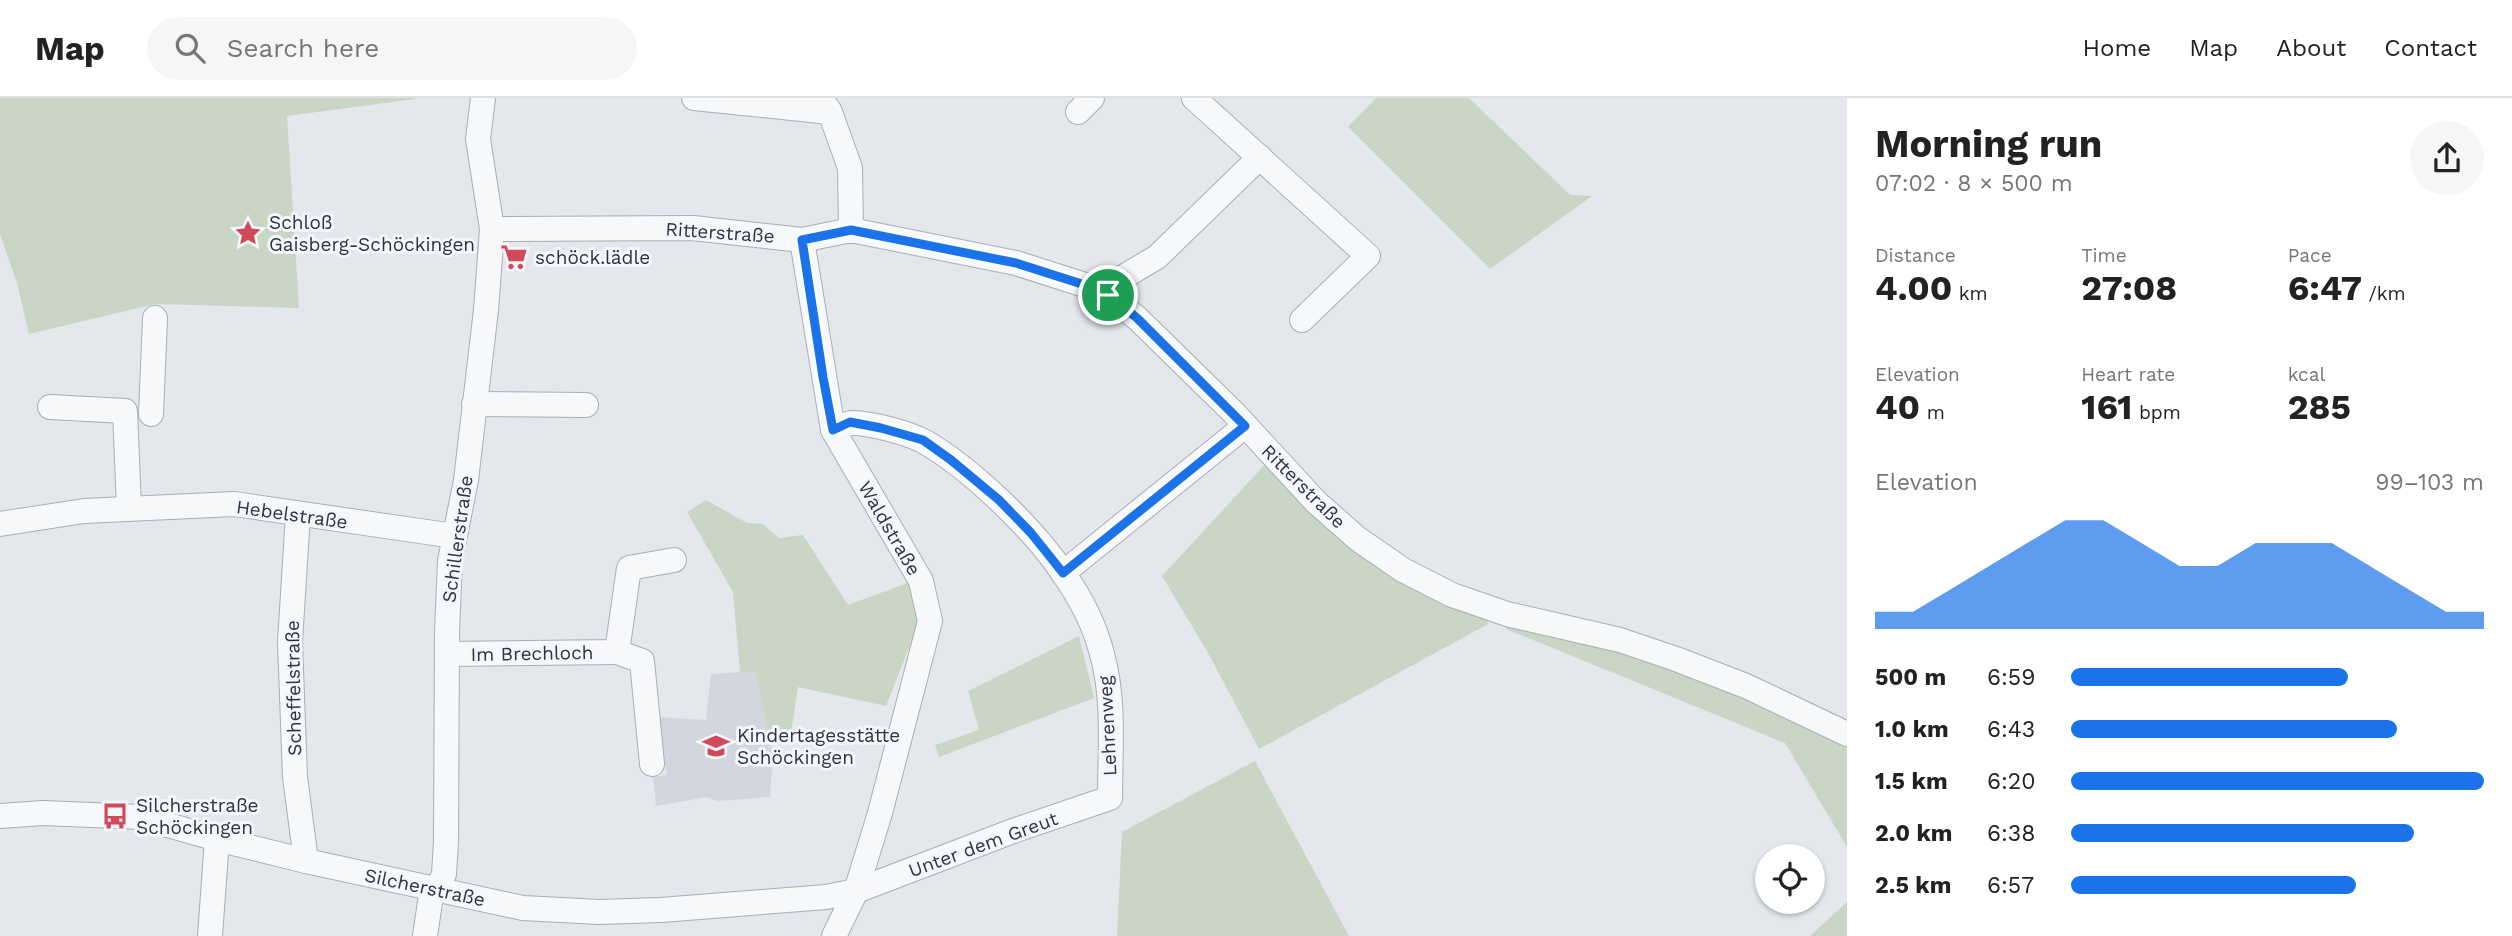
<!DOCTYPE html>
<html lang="en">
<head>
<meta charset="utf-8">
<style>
	:root { --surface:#fff; --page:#f6f6f6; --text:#222; --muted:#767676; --line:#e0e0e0; --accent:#1a73e8 }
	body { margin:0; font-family:"Work Sans",sans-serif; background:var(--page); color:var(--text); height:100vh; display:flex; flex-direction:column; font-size:26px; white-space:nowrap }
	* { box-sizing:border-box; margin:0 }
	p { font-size:23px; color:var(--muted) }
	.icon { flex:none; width:38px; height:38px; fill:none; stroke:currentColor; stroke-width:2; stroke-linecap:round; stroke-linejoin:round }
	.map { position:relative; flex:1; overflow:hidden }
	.details { display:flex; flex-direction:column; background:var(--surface); width:665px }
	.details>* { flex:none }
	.buttons { position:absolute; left:1755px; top:746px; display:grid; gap:14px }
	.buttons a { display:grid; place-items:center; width:70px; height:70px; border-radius:50%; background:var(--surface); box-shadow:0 2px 5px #0004; font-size:35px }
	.pin { position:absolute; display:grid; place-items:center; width:60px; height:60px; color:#fff; margin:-30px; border:4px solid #fff; border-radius:50%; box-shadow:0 2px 7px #0007 }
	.round { display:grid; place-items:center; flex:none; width:74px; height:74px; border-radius:37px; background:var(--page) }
	.overview { display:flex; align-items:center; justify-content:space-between; height:119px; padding:0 28px }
	h1 { font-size:38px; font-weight:700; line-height:52px }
	.stats { display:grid; grid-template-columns:repeat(3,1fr); gap:10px; height:119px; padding:7px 28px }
	.stats div { display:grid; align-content:center }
	.stats b { font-size:35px; font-weight:700 }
	.stats small { font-size:19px; font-weight:400 }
	.stats p { font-size:19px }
	.chart { height:196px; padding:14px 28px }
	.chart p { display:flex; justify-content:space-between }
	.chart svg { width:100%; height:126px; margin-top:7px; fill:var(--accent); opacity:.7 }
	ul { padding:0 28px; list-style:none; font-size:23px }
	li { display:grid; grid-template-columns:112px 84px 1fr; align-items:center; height:52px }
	li i { height:18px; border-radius:9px; background:var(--accent) }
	header { display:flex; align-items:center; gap:42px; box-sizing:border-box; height:98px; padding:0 35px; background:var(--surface); border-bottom:2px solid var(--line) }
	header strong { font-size:33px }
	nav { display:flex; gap:38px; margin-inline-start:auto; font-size:24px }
	.search { width:490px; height:63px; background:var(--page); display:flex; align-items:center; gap:18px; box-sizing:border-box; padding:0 24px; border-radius:38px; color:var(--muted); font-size:26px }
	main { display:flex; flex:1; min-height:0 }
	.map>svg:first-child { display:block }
	.built { fill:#d2d6de }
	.green { fill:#c9d6c5 }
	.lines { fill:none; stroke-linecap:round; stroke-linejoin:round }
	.minor-casing { stroke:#a9aeb7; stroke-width:26 }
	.minor { stroke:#f7f8fa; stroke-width:24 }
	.route-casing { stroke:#fff; stroke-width:14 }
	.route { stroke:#1a73e8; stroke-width:9 }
	.labels { text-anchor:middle; stroke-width:6; stroke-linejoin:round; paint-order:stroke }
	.poi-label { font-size:19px; fill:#2b3445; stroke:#f4f6f9; text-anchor:start }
	.street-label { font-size:19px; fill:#2b3445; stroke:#f4f6f9 }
</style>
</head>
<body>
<header>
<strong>Map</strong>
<div class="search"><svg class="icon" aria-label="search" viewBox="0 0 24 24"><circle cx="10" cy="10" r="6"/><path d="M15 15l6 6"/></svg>Search here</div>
<nav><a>Home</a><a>Map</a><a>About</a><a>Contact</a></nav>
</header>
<main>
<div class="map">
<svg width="1847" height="838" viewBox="0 0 1847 838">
	<rect width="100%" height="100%" fill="#e4e7ec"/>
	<polygon class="built" points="755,573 773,658 770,699 717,703 707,699 656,708 653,679 667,677 657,619 706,622 711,576"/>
	<g class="green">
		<polygon points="0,0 414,0 415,1 287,18 299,210 155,206 29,236 17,185 0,136"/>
		<polygon points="1376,0 1469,0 1570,97 1592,98 1490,171 1348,29"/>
		<polygon points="1269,362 1311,408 1486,517 1488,526 1259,651 1207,553 1162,478"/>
		<polygon points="706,402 747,425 763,426 779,440 803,437 848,507 910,484 920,522 886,608 798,589 791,634 769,638 755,574 740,574 733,494 687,414"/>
		<polygon points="1511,510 1847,637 1847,749 1785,645 1506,531"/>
		<polygon points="1079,538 1094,600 939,659 935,647 979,632 968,593"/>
		<polygon points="1255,663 1349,838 1117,838 1122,734"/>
		<polygon points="1847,804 1847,838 1810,838"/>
	</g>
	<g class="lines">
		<g class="minor-casing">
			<g id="minor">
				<polyline points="694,0 830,14"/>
				<polyline points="821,0 830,14 850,70 851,132"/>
				<polyline points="1194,0 1368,158 1302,222"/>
				<polyline points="1078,14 1092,0"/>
				<polyline points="492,131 693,130 802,142 851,132 1016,165 1088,188 1108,197 1137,220 1234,315 1316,404 1358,441 1403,472 1452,497 1507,516 1620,542 1676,561 1746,588 1847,636"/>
				<polyline points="802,142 833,332 921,483 930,523 880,715 856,793 834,838"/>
				<polyline points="1108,197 1120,181 1157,159 1260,59"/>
				<polyline points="474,306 586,307"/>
				<polyline points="50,309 125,313 129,410"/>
				<polyline points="151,316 155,220"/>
				<polyline points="298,416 290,544 295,679 306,763"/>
				<polyline points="0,426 84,413 234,406 454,438"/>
				<polyline points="1063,475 1245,328"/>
				<polyline points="617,554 642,563 652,666"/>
				<polyline points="447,556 617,554 629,470 674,462"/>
				<path d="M0,718L43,715L140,719L217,741L306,763L523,810L599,814L661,812L826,799L856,793L1013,733L1110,700C1110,653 1115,602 1102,556C1095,528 1080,499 1063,475C1034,431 970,370 925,344C909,335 870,325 853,325C846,325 839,330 833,332"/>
				<polyline points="437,792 444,776 446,744 447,534 450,463 466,382 486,212 492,131 478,41 483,0"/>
				<polyline points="210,838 217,741"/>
				<polyline points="425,838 430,804"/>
			</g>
		</g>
		<use href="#minor" class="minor"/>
	</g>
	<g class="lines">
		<g class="route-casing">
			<polygon id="route" points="851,132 1016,165 1088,188 1108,197 1137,220 1245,328 1063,475 1031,435 999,402 951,362 923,342 881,330 850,324 833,332 823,279 802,142"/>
		</g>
		<use href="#route" class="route"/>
	</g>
	<defs>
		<g id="sight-bare" transform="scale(2.1)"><path d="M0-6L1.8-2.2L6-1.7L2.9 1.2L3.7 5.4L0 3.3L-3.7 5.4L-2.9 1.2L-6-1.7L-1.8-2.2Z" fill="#d1495b" stroke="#f4f6f9" stroke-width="2.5" paint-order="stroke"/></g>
		<g id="supermarket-bare" transform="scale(2.1)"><path d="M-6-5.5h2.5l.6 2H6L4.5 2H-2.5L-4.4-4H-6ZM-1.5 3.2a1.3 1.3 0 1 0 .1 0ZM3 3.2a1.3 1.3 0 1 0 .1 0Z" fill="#d1495b" stroke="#f4f6f9" stroke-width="2.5" paint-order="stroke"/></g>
		<g id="school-bare" transform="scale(2.1)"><path d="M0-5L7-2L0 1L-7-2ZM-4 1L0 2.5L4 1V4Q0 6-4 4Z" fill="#d1495b" stroke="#f4f6f9" stroke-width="2.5" paint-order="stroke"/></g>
		<g id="bus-bare" transform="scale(2.1)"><path d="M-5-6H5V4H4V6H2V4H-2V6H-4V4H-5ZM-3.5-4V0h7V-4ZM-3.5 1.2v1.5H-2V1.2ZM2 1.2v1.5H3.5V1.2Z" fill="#d1495b" stroke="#f4f6f9" stroke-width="2.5" paint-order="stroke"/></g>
	</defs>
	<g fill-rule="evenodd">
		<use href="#sight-bare" x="248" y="135"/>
		<use href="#supermarket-bare" x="514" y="159"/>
		<use href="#school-bare" x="716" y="648"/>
		<use href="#bus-bare" x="115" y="718"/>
	</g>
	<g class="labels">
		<g class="poi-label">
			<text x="269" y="131">Schloß<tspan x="269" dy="22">Gaisberg-Schöckingen</tspan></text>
			<text x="535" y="166">schöck.lädle</text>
			<text x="737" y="644">Kindertagesstätte<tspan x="737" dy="22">Schöckingen</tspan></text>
			<text x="136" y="714">Silcherstraße<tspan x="136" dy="22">Schöckingen</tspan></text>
		</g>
		<g class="street-label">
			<text transform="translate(720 134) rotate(4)" y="7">Ritterstraße</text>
			<text transform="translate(1304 388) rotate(45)" y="7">Ritterstraße</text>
			<text transform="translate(292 416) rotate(8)" y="7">Hebelstraße</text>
			<text transform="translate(890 430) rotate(60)" y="7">Waldstraße</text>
			<text transform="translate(457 441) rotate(-82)" y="7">Schillerstraße</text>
			<text transform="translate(532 555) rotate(-1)" y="7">Im Brechloch</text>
			<text transform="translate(293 590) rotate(-91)" y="7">Scheffelstraße</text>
			<text transform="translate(1107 628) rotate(-93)" y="7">Lehrenweg</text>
			<text transform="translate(983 746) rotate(-20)" y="7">Unter dem Greut</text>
			<text transform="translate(425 789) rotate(12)" y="7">Silcherstraße</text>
		</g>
	</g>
</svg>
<div class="buttons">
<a><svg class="icon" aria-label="locate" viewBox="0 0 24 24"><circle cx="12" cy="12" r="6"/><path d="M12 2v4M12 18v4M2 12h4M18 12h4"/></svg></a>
</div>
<div class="pin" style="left:1108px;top:197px;background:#1e9e55"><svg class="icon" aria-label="arrive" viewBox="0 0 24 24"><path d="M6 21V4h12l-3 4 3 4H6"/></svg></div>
</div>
<section class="details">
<div class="overview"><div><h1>Morning run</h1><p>07:02 · 8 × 500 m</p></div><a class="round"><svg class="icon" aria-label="share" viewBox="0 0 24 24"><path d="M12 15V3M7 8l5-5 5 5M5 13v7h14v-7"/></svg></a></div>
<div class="stats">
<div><p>Distance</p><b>4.00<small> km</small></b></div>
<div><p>Time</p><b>27:08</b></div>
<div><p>Pace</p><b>6:47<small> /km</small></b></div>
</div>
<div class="stats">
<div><p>Elevation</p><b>40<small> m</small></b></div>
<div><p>Heart rate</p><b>161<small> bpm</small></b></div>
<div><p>kcal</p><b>285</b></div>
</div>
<div class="chart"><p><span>Elevation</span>99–103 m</p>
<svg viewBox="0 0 160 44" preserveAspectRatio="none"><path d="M0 44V38L10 38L20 30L30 22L40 14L50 6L60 6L70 14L80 22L90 22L100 14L110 14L120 14L130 22L140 30L150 38L160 38V44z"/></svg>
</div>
<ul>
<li><b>500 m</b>6:59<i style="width:67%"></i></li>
<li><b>1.0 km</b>6:43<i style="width:79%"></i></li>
<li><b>1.5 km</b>6:20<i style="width:100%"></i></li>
<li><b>2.0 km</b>6:38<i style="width:83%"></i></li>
<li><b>2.5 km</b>6:57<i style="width:69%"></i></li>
</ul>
</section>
</main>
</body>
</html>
